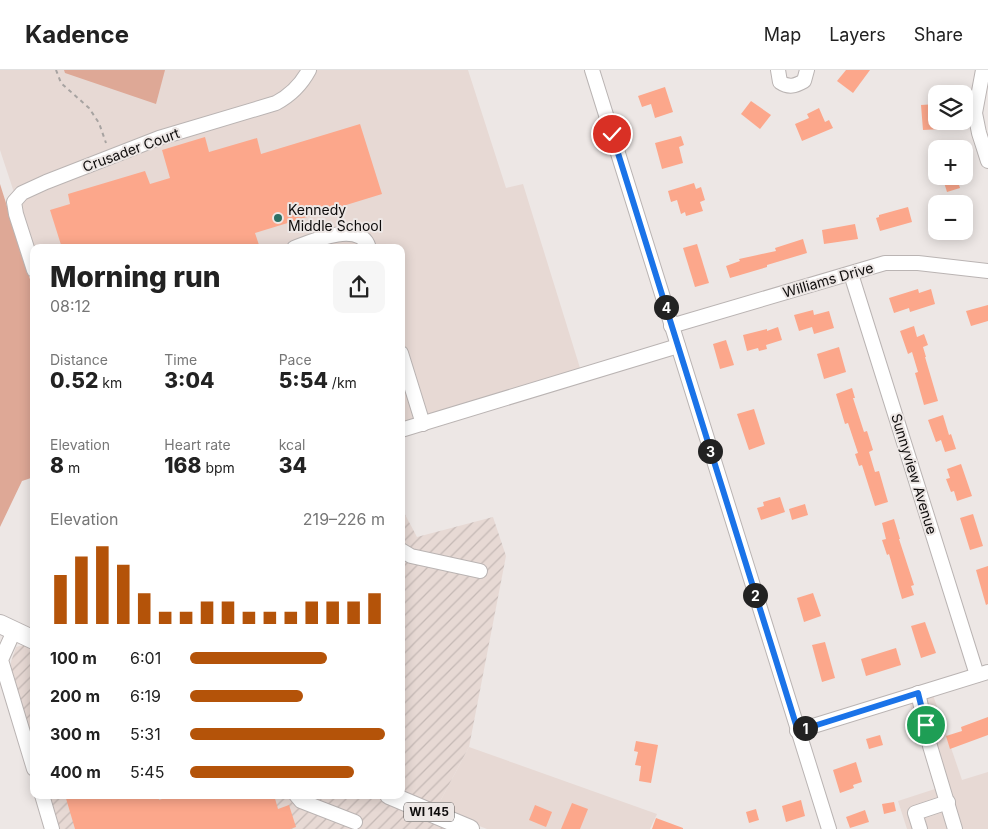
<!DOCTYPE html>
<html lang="en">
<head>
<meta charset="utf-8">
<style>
	:root { --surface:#fff; --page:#f6f6f6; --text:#222; --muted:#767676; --line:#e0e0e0; --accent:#b45309 }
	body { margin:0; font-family:Inter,sans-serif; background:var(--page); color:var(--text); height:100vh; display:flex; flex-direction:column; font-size:19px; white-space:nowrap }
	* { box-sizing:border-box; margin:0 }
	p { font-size:16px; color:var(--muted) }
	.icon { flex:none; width:28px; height:28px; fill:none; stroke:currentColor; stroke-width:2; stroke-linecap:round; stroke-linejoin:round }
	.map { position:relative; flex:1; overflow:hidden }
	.panel { position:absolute; left:30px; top:174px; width:375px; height:555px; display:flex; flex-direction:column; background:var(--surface); border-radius:10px; box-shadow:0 2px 12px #0003 }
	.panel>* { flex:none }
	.fabs { position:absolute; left:928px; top:15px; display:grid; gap:10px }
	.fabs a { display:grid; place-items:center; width:45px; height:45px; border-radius:10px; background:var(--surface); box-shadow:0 2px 12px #0003; font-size:25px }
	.pin { position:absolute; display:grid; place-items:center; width:42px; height:42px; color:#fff; margin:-21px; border:2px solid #fff; border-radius:50%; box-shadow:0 1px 5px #0007 }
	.km { position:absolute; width:25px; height:25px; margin:-12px; border-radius:50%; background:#222; color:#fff; font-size:14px; line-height:25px; text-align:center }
	.round { display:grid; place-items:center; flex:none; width:52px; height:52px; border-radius:10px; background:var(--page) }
	.head { display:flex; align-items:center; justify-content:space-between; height:85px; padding:0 20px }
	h1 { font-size:28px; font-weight:800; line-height:38px }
	.figures { display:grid; grid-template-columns:repeat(3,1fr); gap:8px; height:85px; padding:5px 20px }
	.figures div { display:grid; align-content:center }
	.figures b { font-size:21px; font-weight:800 }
	.figures small { font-size:14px; font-weight:400 }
	.figures p { font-size:14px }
	.chart { height:140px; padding:10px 20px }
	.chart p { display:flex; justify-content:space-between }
	.chart svg { width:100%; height:90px; margin-top:5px; stroke:var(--accent); stroke-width:6 }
	ul { padding:0 20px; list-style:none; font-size:16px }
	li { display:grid; grid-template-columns:80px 60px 1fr; align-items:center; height:38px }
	li i { height:12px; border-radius:6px; background:var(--accent) }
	header { display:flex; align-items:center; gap:30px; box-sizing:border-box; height:70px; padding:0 25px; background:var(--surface); border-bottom:1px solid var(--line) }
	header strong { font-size:24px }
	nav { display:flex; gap:28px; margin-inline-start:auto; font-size:18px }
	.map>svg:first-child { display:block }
	.built { fill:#e7d9d4 }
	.industrial { fill:url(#industrial-furrows) }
	.green { fill:#dea896 }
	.building { fill:#fca78b }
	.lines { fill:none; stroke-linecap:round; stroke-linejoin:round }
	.minor-casing { stroke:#bab4b3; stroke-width:16 }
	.major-casing { stroke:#bab4b3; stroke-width:20 }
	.path { stroke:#a7a3a1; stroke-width:2; stroke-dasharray:4 4; stroke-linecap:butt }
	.minor { stroke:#fff; stroke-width:14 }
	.major { stroke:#fff; stroke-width:18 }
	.route-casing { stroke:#fff; stroke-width:10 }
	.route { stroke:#1a73e8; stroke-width:6 }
	.poi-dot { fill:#2b7064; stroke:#ede7e5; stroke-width:2 }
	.labels { text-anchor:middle; stroke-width:4; stroke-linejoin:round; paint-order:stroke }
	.shield { fill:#ede7e5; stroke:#514e4d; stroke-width:1 }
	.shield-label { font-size:12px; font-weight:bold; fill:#0e0c0c }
	.street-label { font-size:14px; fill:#0e0c0c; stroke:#ede7e5 }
	.poi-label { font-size:14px; fill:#0e0c0c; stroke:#ede7e5; text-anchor:start }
</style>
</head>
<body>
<header>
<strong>Kadence</strong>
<nav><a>Map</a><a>Layers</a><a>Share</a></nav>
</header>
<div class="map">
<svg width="988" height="759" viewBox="0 0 988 759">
	<defs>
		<pattern id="industrial-furrows" width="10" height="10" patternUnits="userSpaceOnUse" patternTransform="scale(1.25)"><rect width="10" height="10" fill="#e7d9d4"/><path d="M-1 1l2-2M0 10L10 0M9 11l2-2" fill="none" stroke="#c5b9b5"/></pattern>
	</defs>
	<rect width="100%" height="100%" fill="#ede7e5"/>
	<g class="built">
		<polygon points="0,0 468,0 506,118 523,114 580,298 401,353 401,178 34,178 34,183 0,80"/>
		<polygon points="933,625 962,710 988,702 988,759 907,759 898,731 938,718 909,632"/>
		<polygon points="469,677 657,744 650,759 487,759 436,739"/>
	</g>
	<g class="industrial">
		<polygon points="401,437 417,467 493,447 506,486 469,677 436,739 401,724"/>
		<polygon points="28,574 34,576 34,680 11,601 11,592 16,577"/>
		<polygon points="47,725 374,725 457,759 57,759"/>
	</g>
	<g class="green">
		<polygon points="64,0 165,0 156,34 65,3"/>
		<polygon points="0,114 34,222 34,407 22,411 0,457"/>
	</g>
	<g class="building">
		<polygon points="846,0 870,0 853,23 837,11"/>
		<polygon points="665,17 673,42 655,48 651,34 642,37 638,26"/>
		<polygon points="751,31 771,45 760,59 741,44"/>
		<polygon points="936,34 936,51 941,51 942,59 923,60 921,35"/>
		<polygon points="819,38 825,52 829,50 833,58 802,71 795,54 809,48 807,44"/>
		<polygon points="360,54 382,124 255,163 260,178 62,178 50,140 70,134 68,124 145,101 150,114 170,108 162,80 205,67 209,82 257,68 261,84"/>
		<polygon points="681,66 684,75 679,77 683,93 662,99 655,73"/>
		<polygon points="942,106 956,106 960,118 947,122"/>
		<polygon points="694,113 696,119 701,117 705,130 700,132 703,141 686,146 685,142 681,144 677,130 671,132 668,121"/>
		<polygon points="908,137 912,152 880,161 876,148 879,147 879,145"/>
		<polygon points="855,154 858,169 824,174 822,160"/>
		<polygon points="803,169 807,183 767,195 767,197 730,208 726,196 740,191 739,189 776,181 775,178"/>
		<polygon points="697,174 709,213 695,217 683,178"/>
		<polygon points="918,219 919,223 931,219 935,234 910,242 909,238 894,243 889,228"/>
		<polygon points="988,235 988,251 971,256 966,241"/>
		<polygon points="813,240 814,245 829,241 834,258 814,264 812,257 799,261 794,245"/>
		<polygon points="914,256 917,267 924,264 928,275 923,277 926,287 925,287 938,331 924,335 915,303 918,302 912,282 908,284 900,261"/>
		<polygon points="778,257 782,270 766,275 767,279 759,281 758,278 747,281 743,265 767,259 767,261"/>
		<polygon points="726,270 734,295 720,299 713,274"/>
		<polygon points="839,277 846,302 824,309 817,284"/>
		<polygon points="852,318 855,328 853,328 864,362 867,361 873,380 869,382 875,402 879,401 888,432 875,436 862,395 859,396 855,384 858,383 848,353 845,354 836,324"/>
		<polygon points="754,339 765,374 749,380 737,344"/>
		<polygon points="943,345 949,365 951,364 956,379 945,382 941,370 936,372 928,350"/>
		<polygon points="961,394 972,426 957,431 954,421 951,422 946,409 950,408 947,399"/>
		<polygon points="780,427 785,442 761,450 757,438 764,436 763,432"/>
		<polygon points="805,434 808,445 792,450 789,439"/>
		<polygon points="973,444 983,476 970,480 960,448"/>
		<polygon points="894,449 900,469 899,469 914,515 911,516 914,525 902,529 889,484 887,485 882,470 886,469 882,453"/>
		<polygon points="988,496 988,534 986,535 976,500"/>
		<polygon points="813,523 821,546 804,552 797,528"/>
		<polygon points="925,552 936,583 921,588 911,556"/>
		<polygon points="825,572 835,608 822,612 812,575"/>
		<polygon points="896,578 901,595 866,606 861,589"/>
		<polygon points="988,647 988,665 950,679 946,666 962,661 961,657"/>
		<polygon points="880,665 883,675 869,679 866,669"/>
		<polygon points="636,671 658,675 651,713 639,711 641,696 635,695 638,682 634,681"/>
		<polygon points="856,692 862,712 853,715 854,718 840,723 833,700"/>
		<polygon points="65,725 158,725 159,730 174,725 274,725 278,739 289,735 296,757 290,759 75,759"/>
		<polygon points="801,730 805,746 786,752 782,736"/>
		<polygon points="894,732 896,741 884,744 882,734"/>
		<polygon points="572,733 588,739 580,759 561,759"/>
		<polygon points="535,735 552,742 546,757 529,750"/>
		<polygon points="756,739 759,750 749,753 746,742"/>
		<polygon points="865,740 869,752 850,758 846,747"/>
		<polygon points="656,748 683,758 683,759 652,759"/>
	</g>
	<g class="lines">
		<g class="minor-casing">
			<g id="minor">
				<polyline points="592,0 829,759"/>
				<path d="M778,0L780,12C789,18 795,16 804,11L807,0"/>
				<polyline points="983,0 975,43 979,63 988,91"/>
				<path d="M294,178C312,171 361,150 369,178"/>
				<path d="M34,200L16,144L14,132L22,123L46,112L159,68L276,33C291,25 301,15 309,0"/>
				<polyline points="851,204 977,605"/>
				<polyline points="671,256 885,193 918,193 988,201"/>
				<polyline points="401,283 423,354"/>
				<polyline points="401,360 678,276"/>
				<polyline points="401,480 411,486 480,501"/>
				<polyline points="14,561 1,590 34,699"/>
				<polyline points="918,623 930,676 955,759"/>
				<polyline points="797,661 988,602"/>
				<polyline points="42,725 52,759"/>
				<polyline points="296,725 301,731 355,752"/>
				<polyline points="920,759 915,743 948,732"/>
			</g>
		</g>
		<g class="major-casing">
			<g id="major">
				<polyline points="0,554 34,570"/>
				<polyline points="389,725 470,759"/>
			</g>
		</g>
		<polyline class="path" points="56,0 61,13 89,38 99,53 106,73"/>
		<use href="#minor" class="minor"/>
		<use href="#major" class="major"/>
	</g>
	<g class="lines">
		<g class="route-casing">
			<polyline id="route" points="612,64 798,661 918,623 926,655"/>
		</g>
		<use href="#route" class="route"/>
	</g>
	<circle class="poi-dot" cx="278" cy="148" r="5"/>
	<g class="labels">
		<rect class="shield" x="404" y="732.5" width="50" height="19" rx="4"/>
		<g class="shield-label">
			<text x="429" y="746">WI 145</text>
		</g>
		<g class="street-label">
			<text transform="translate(131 80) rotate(-20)" y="5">Crusader Court</text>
			<text transform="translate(828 210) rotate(-16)" y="5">Williams Drive</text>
			<text transform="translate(914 404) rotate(73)" y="5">Sunnyview Avenue</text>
		</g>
		<g class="poi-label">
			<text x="288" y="145">Kennedy<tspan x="288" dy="16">Middle School</tspan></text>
		</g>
	</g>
</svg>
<div class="fabs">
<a><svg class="icon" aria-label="layers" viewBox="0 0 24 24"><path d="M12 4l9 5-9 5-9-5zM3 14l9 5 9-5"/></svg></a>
<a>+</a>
<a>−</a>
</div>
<div class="pin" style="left:926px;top:655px;background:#1e9e55"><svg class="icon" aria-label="arrive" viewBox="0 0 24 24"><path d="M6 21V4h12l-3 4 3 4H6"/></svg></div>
<div class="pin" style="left:612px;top:64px;background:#d93025"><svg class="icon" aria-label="check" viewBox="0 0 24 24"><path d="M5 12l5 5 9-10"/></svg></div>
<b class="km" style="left:805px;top:658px">1</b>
<b class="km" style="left:755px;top:525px">2</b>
<b class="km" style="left:710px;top:381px">3</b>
<b class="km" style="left:666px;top:237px">4</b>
<section class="panel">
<div class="head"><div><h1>Morning run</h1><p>08:12</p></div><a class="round"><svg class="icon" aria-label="share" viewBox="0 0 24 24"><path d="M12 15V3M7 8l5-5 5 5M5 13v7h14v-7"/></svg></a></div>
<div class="figures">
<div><p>Distance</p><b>0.52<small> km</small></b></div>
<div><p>Time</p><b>3:04</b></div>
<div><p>Pace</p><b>5:54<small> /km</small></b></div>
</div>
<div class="figures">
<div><p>Elevation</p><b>8<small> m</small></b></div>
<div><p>Heart rate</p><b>168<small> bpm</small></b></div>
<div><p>kcal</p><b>34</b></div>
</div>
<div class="chart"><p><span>Elevation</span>219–226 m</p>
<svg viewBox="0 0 160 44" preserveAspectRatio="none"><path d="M5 44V20M15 44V11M25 44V6M35 44V15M45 44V29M55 44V38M65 44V38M75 44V33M85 44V33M95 44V38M105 44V38M115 44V38M125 44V33M135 44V33M145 44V33M155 44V29"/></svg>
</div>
<ul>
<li><b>100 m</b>6:01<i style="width:70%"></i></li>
<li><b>200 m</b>6:19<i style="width:58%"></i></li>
<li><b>300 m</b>5:31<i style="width:100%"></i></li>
<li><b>400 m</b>5:45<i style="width:84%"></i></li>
</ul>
</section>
</div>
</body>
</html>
